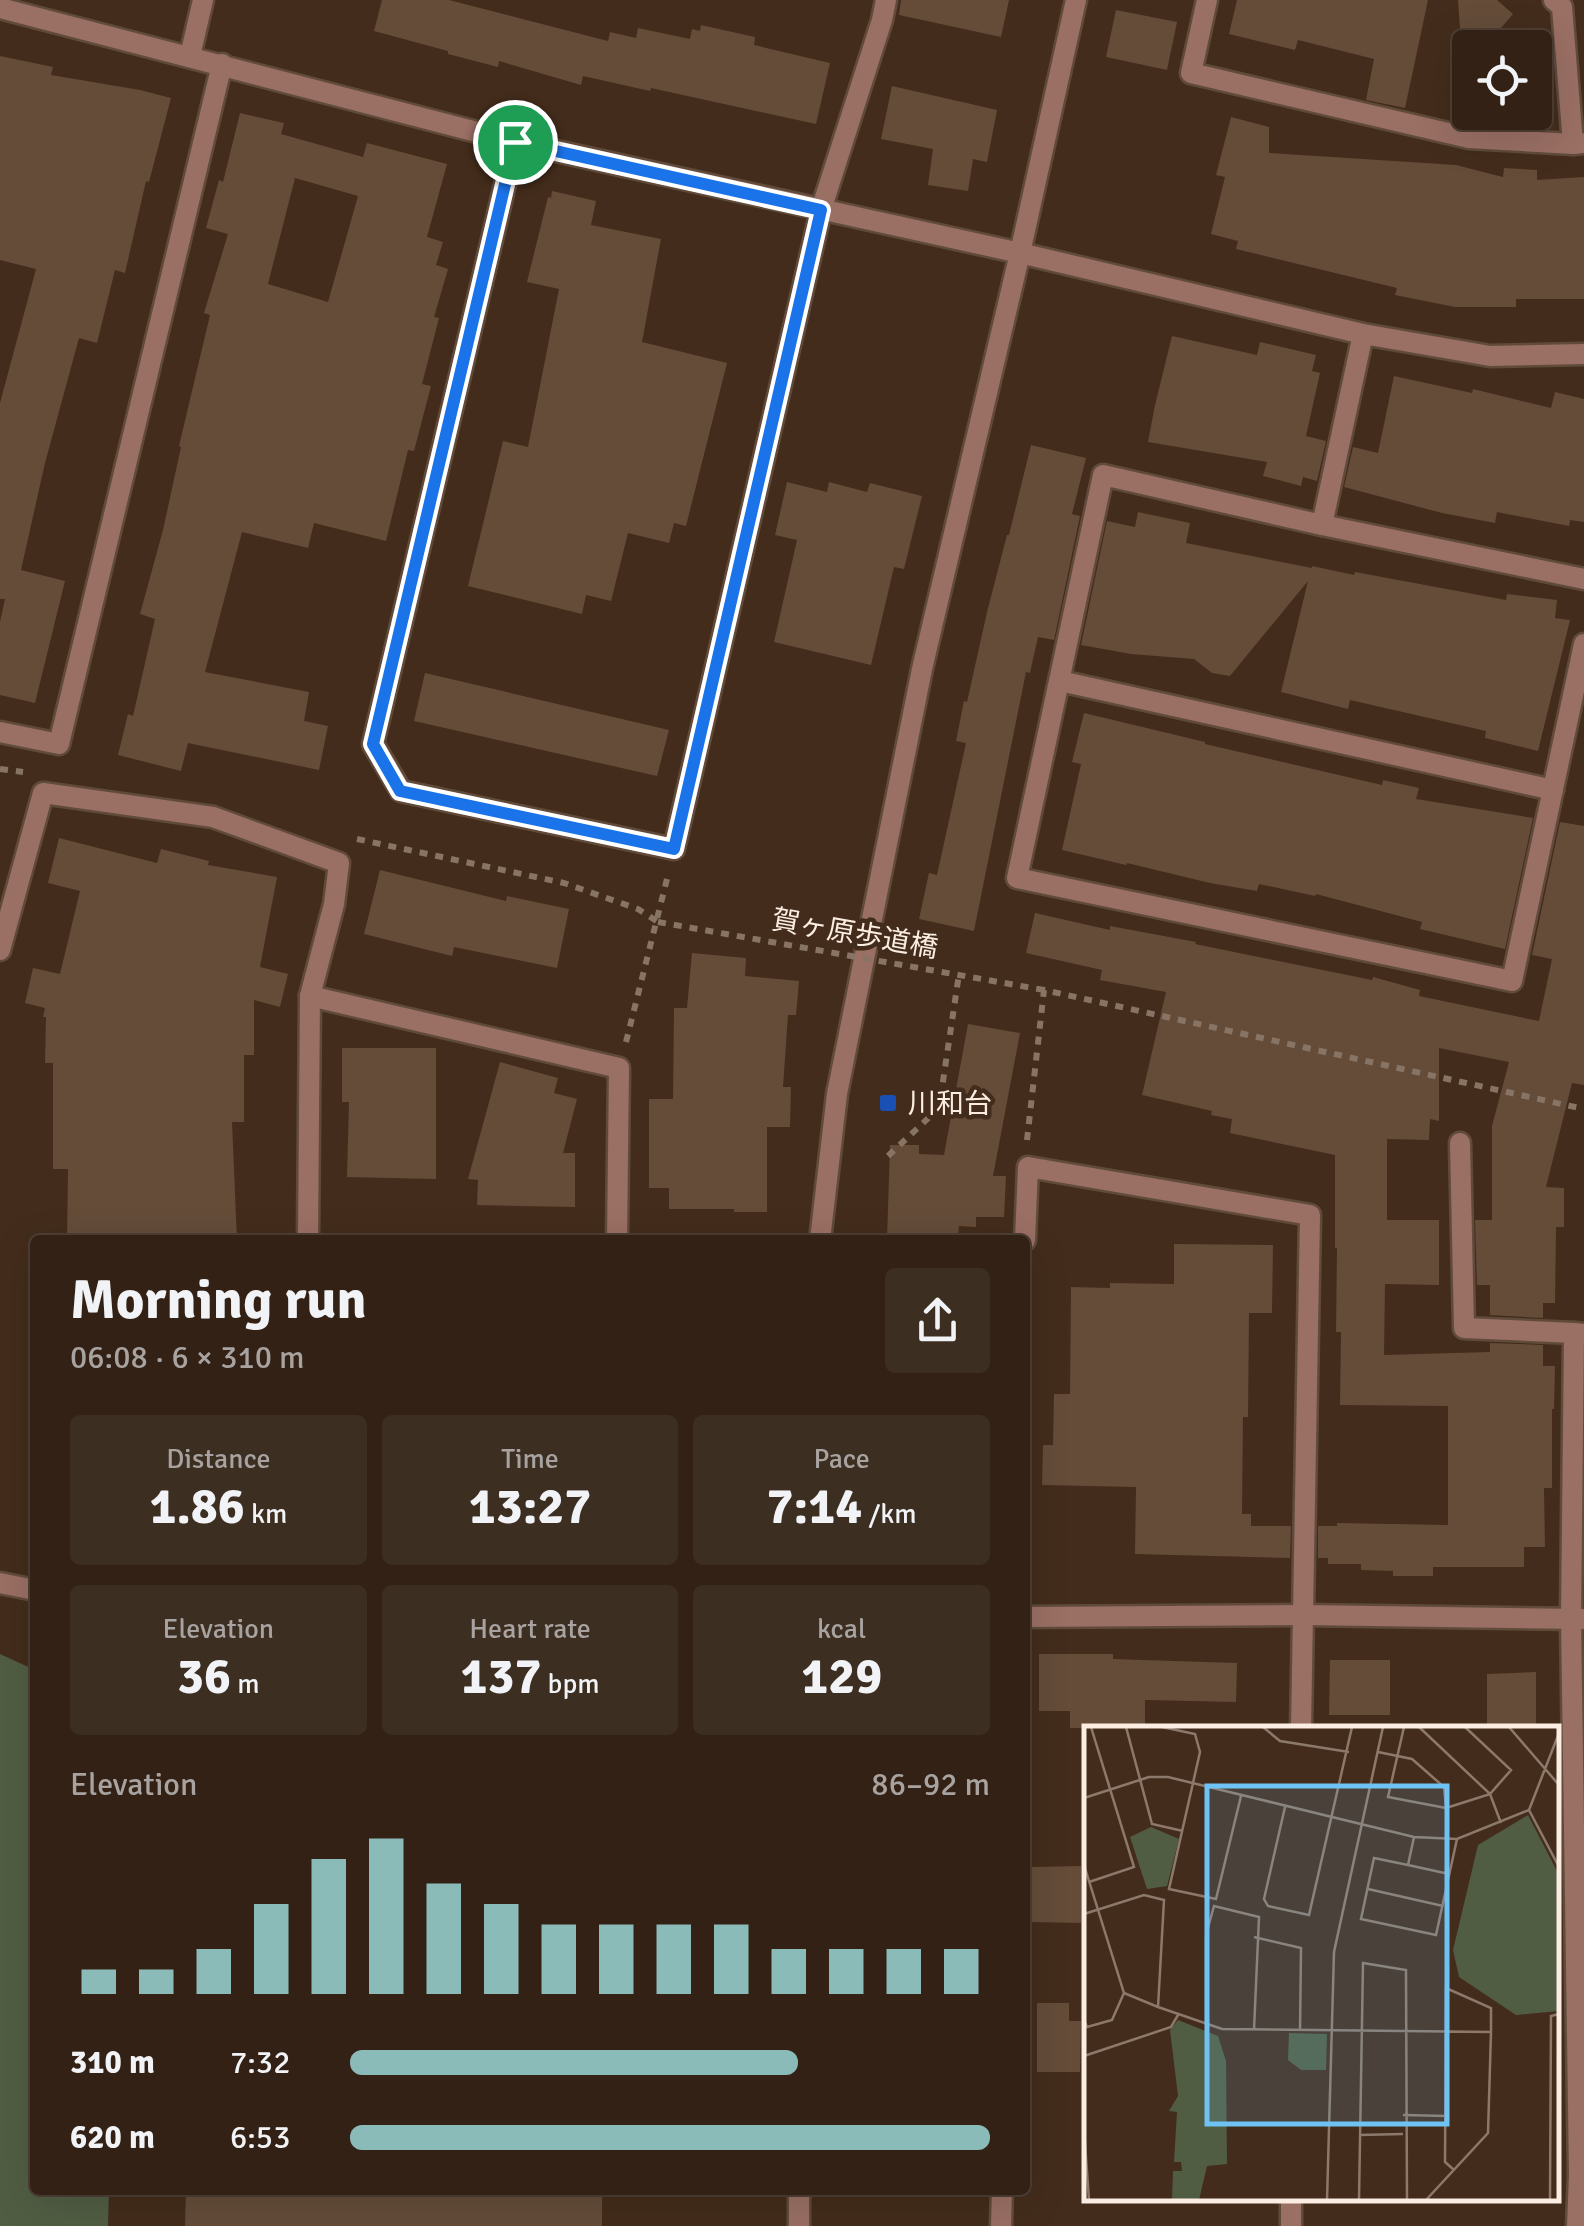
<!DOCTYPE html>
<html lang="en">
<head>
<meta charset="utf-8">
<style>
	:root { --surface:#322114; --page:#3d2e22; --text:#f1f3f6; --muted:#a8a3a0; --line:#4d3e34; --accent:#8bbbb9 }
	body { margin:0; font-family:Signika,"Noto Sans JP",sans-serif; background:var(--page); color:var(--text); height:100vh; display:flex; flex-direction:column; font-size:38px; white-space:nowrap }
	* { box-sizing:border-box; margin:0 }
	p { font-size:32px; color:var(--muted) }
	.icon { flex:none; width:55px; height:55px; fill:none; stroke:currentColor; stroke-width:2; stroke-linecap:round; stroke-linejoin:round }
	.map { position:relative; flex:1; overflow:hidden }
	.side { position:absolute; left:30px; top:1235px; width:1000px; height:960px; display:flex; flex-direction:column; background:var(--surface); border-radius:10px; box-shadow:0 10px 40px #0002,0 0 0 2px var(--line) }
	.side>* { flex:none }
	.tools { position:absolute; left:1452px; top:30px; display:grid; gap:20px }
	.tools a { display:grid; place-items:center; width:100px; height:100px; border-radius:10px; background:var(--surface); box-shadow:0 10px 40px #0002,0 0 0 2px var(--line); font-size:50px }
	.pin { position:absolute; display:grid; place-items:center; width:85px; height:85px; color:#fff; margin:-42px; border:5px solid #fff; border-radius:50%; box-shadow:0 2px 10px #0007 }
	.round { display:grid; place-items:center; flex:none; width:105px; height:105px; border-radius:10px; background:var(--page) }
	.head { display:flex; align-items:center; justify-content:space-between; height:170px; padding:0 40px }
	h1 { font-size:55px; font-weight:700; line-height:75px }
	.stats { display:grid; grid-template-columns:repeat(3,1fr); gap:15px; height:170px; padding:10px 40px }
	.stats div { display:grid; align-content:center; border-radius:10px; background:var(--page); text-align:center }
	.stats b { font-size:50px; font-weight:700 }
	.stats small { font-size:28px; font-weight:400 }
	.stats p { font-size:28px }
	.chart { height:280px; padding:20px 40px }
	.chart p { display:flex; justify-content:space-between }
	.chart svg { width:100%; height:180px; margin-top:10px; stroke:var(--accent); stroke-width:6 }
	ul { padding:0 40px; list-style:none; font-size:32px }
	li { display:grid; grid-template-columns:160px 120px 1fr; align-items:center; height:75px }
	li i { height:25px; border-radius:12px; background:var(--accent) }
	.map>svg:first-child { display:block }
	.green { fill:#515d43 }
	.building { fill:#644c39; fill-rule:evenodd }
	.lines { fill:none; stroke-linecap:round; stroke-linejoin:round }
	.service-casing { stroke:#604b3b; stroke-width:25 }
	.minor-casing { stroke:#604b3b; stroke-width:25 }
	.tertiary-casing { stroke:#604b3b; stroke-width:25 }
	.path { stroke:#887465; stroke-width:6; stroke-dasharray:8 8; stroke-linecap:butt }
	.service { stroke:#9a6f64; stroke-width:20 }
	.minor { stroke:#9a6f64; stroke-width:20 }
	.tertiary { stroke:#9a6f64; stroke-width:20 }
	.path-bridge { stroke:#887465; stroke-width:6; stroke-dasharray:8 8; stroke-linecap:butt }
	.route-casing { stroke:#fff; stroke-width:20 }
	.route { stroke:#1a73e8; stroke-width:12 }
	.transit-dot { fill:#1a4fb4; stroke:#432c1b; stroke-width:4 }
	.labels { text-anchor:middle; stroke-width:9; stroke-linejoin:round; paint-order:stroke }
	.street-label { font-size:28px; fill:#fbede2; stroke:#432c1b }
	.poi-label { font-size:28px; fill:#fbede2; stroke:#432c1b; text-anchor:start }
	.inset-road { fill:none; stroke:#8d796b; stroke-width:2.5 }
	.view { fill:#6fc2f4; fill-opacity:0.15; stroke:#6fc2f4; stroke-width:5 }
	.inset-edge { fill:none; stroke:#fbede2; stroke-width:5 }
</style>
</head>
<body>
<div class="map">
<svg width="1584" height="2226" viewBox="0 0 1584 2226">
	<rect width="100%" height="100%" fill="#432c1b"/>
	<polygon class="green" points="0,1654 35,1670 35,2190 109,2190 108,2226 0,2226"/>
	<g class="building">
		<polygon points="382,0 449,0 608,41 610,32 636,38 638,28 690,39 692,29 700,31 701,25 755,37 754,45 830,63 816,124 651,88 650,91 583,76 581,85 499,61 498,67 448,54 448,51 374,31"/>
		<polygon points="901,0 1009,0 1001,37 899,15"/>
		<polygon points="1237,0 1428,0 1405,108 1366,100 1374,59 1298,40 1295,50 1229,34"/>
		<polygon points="1458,0 1497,0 1513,14 1484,48 1470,48 1470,63 1463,71"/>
		<polygon points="1116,10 1177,22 1167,70 1106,57"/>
		<polygon points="0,56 53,67 51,75 140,90 171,98 149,182 146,181 125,273 115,270 97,343 79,338 45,463 21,570 65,581 35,703 0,695 0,622 5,599 0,599 0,403 36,269 0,260"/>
		<polygon points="892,86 997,110 987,162 973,159 968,191 928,185 933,149 881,139"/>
		<path d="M240,113L284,123L281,134L363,157L367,143L447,164L427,237L443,242L436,265L448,269L434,317L439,318L422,384L431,386L414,451L408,450L386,541L314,523L308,548L242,532L205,672L309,692L304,721L328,726L319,770L188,743L181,771L118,755L128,714L133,716L155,619L140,614L163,530L181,447L179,446L210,315L204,313L228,234L206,228L219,180L223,182ZM295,178L358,196L328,302L268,284Z"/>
		<polygon points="1231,117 1269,127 1269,153 1456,165 1503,177 1504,168 1537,170 1537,180 1584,177 1584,299 1516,299 1516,307 1455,307 1395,295 1397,288 1236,249 1238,241 1211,234 1225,177 1216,175"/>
		<polygon points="552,191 596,201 591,225 661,239 642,342 727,363 686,526 674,523 669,543 628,533 611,601 586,595 582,614 468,586 503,441 528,447 559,289 527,282 548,197 551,198"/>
		<polygon points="1172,336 1257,355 1260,342 1316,355 1312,371 1320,373 1306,436 1326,441 1317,481 1303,477 1301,486 1263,476 1267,462 1148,442 1155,405"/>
		<polygon points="1394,376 1472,393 1473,389 1551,408 1555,392 1584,399 1584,522 1570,520 1569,526 1497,512 1495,523 1442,513 1344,487 1353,447 1378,453"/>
		<polygon points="1031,445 1086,458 1072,514 1080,516 1054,640 1038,637 1030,673 1026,672 974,931 919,919 929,873 937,875 966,743 956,741 964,701 967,702 987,612 1007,535 1009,535"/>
		<polygon points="787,482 827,492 829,482 867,492 870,483 922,496 904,569 894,567 871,665 774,642 797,540 775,535"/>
		<polygon points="1138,512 1190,523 1186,543 1312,568 1312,566 1354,575 1355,572 1506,600 1507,594 1557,600 1555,618 1570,620 1538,751 1485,738 1486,731 1350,700 1348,709 1281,692 1308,581 1230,676 1212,673 1194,659 1131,654 1081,645 1107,521 1135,527"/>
		<polygon points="425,673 669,730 657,776 414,721"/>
		<polygon points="1084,713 1205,742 1205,744 1382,785 1383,780 1419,788 1416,799 1533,818 1505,949 1420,929 1422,922 1316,894 1315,896 1259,884 1257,891 1210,883 1127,863 1126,865 1062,850 1081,764 1072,762"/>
		<polygon points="1560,822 1584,826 1584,1085 1572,1083 1546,1187 1564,1188 1564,1227 1556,1227 1555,1303 1543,1303 1543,1318 1490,1315 1490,1285 1477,1285 1475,1220 1492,1220 1492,1126 1509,1062 1439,1048 1439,1121 1430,1119 1429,1140 1387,1139 1387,1220 1439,1220 1439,1285 1385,1284 1384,1355 1490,1352 1490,1343 1543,1345 1543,1366 1555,1366 1554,1409 1552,1409 1552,1488 1544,1488 1545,1547 1524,1547 1524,1567 1433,1567 1433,1576 1393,1576 1393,1571 1361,1570 1361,1564 1328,1564 1328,1558 1318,1558 1318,1526 1337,1526 1337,1523 1448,1525 1448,1406 1340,1405 1341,1332 1336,1332 1337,1248 1335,1248 1335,1155 1230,1133 1232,1119 1211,1115 1212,1111 1142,1095 1166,992 1100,980 1102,970 1026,953 1035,913 1110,930 1110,926 1196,942 1195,944 1372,980 1373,977 1420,990 1419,996 1539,1021 1552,959 1532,955"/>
		<polygon points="59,838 157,863 161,849 209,861 208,865 277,877 260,967 288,974 280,1007 254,1000 254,1055 244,1055 244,1122 232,1122 237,1240 67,1240 68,1169 53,1169 53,1063 45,1063 46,1017 43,1017 45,1008 25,1003 33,968 60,974 80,891 48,883"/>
		<polygon points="380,870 506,901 507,896 569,909 557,968 454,947 452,956 364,934"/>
		<polygon points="692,953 746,958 745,976 799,981 796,1015 788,1015 783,1087 791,1087 790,1127 767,1127 767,1212 734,1212 734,1209 669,1209 669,1188 649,1188 649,1099 673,1099 674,1008 687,1008"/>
		<polygon points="968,1024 1020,1033 993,1176 1006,1176 1004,1217 976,1217 976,1227 959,1226 958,1237 919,1235 919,1240 887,1239 890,1145 919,1145 919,1154 944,1155"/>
		<polygon points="342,1048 436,1048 436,1179 347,1177 349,1102 342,1102"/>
		<polygon points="500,1062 558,1078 554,1093 577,1099 563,1153 575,1153 575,1207 477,1205 478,1180 468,1179"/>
		<polygon points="1174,1244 1273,1245 1272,1313 1249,1313 1248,1417 1243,1417 1242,1514 1251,1514 1251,1526 1291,1526 1290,1558 1135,1554 1136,1487 1042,1485 1043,1445 1053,1445 1054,1394 1070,1394 1071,1287 1110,1288 1110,1283 1174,1284"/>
		<polygon points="1039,1654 1113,1654 1113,1659 1237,1663 1236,1702 1145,1700 1145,1728 1070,1728 1070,1711 1039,1711"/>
		<polygon points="1330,1660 1390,1660 1390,1715 1329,1715"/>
		<polygon points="1536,1672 1536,1728 1487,1728 1487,1674"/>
		<polygon points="1081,1866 1081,1923 1029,1922 1030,1867"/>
		<polygon points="1037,2003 1069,2003 1069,2021 1081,2021 1080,2072 1037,2072"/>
		<polygon points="186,2190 602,2190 602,2226 185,2226"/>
	</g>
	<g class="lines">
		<g class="service-casing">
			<g id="service">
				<polyline points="190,56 203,0"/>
				<polyline points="1460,1143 1464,1328 1574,1333"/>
			</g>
		</g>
		<g class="minor-casing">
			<g id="minor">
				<polyline points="1207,0 1191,73 1469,138 1573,144"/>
				<polyline points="1554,0 1562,7 1573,144 1582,143"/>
				<polyline points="515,142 373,744 401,791 674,849 821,210 882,20 886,0"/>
				<polyline points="1020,253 1363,334 1490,356 1584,354"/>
				<polyline points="1363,334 1322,525 1103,475 1017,878 1512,981 1584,644"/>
				<polyline points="1322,525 1584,579"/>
				<polyline points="1060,681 1553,790"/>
				<polyline points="0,732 59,744 222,64"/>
				<polyline points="0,950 43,793 213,817 339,863 334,904 310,996 308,1240"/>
				<polyline points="310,996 619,1068 617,1240"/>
				<polyline points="1025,1240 1028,1167 1310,1215 1301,1728"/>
				<polyline points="1025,1617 1304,1615 1582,1619"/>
				<polyline points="1291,2198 1291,2226"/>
				<polyline points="1001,2226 1002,2190"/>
				<polyline points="1577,2226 1579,2175 1571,1619 1574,1333 1584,1334"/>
			</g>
		</g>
		<g class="tertiary-casing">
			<g id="tertiary">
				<polyline points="0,8 515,142 1020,253"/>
				<polyline points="820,1240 837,1094 922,669 1020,253 1076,0"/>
				<polyline points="0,1583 35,1590"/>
				<polyline points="799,2226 799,2190"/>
			</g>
		</g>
		<g class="path">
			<polyline points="0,769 23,772"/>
			<polyline points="357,839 564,883 638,909 658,922"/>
			<polyline points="626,1042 668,875"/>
			<polyline points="1027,1140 1044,990 1584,1109"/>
			<polyline points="888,1156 939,1108 959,974"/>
		</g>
		<use href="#service" class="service"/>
		<use href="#minor" class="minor"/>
		<use href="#tertiary" class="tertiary"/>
		<polyline class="path-bridge" points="658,922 1044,990"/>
	</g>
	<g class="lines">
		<g class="route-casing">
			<polygon id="route" points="515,142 821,210 674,849 400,791 373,744"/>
		</g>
		<use href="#route" class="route"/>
	</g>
	<rect class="transit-dot" x="878" y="1093" width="20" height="20" rx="5"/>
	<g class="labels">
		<g class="street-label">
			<text transform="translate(855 933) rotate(10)" y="10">賀ヶ原歩道橋</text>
		</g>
		<g class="poi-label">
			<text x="908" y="1113">川和台</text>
		</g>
	</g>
	<g transform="translate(1084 1726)">
		<rect width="475" height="475" fill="#432c1b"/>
		<path d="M444,89L475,149V285L432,289L375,251L369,224L394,119ZM67,101L95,113L83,160L63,163L46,111ZM94,294L134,310L142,335L143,438L123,440L115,474H88L89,445H98L97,436H90L93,386L85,385L94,370L86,304ZM205,307L243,308L242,344H217L204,334Z" fill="#515d43"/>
		<path class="inset-road" d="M42,1L68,98L99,105M78,1L111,8L116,26L85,163L132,173L157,70M179,1L196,15L265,26M320,1L304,71L362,82M335,1L406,68L427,44L381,1M425,1L475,59M294,26L328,33L360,61L362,82L406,68L417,97M0,72L65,51H84L330,111L373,113L445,84L475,7M201,81L180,173L184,180L225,189L268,1M445,84L475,141M330,111L324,139L290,132L277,193L352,209L373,113M0,139L40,267L74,281L138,303L407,306L404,407L342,474M324,139L365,148M5,156L50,141L7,1M284,163L359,180M0,188L60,169L80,174L74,281M170,211L217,222L216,305M0,294L3,301L28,294L40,267M122,300V209L130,180L175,191L170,304M0,330L87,301L94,289M319,389L363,390M0,403L5,474M275,409L319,408M370,444L361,436L362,262L407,282V306M243,474L250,226L299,1M275,474L279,237L322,244L323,474M466,474L467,290L475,288"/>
		<path class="view" d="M123,60H363V398H123Z"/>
		<rect width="475" height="475" class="inset-edge"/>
	</g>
</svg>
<div class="tools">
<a><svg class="icon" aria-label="locate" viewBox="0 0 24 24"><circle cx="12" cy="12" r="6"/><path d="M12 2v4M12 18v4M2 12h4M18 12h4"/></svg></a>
</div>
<div class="pin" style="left:515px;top:142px;background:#1e9e55"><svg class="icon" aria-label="arrive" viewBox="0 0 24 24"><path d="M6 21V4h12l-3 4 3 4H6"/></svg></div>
<section class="side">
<div class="head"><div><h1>Morning run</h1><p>06:08 · 6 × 310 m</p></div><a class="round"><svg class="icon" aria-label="share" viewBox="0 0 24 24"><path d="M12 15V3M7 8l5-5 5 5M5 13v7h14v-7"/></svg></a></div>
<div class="stats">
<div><p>Distance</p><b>1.86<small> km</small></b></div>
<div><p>Time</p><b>13:27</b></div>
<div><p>Pace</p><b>7:14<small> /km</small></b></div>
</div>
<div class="stats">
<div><p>Elevation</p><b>36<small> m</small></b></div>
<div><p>Heart rate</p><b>137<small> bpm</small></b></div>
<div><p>kcal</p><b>129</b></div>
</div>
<div class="chart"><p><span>Elevation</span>86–92 m</p>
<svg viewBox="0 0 160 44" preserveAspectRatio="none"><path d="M5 44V38M15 44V38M25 44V33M35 44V22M45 44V11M55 44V6M65 44V17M75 44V22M85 44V27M95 44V27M105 44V27M115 44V27M125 44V33M135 44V33M145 44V33M155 44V33"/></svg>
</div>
<ul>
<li><b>310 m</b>7:32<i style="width:70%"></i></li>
<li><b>620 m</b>6:53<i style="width:100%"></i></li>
</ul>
</section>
</div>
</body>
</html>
